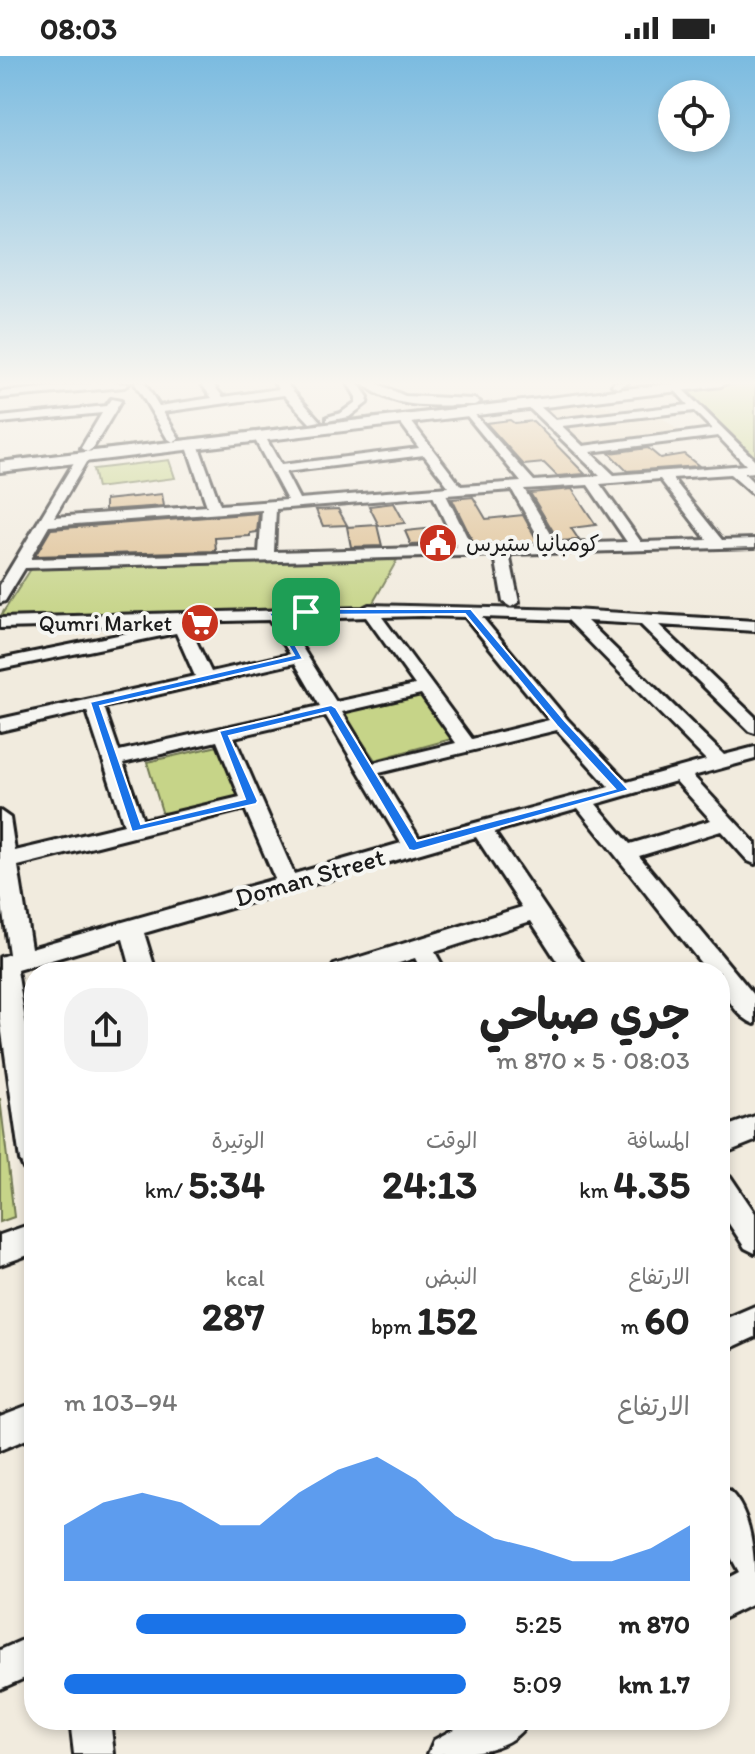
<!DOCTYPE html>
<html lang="ar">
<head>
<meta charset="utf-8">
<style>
	:root { --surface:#fff; --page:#f2f2f2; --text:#222; --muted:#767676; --accent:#1a73e8 }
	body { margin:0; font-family:Itim,"Playpen Sans Arabic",sans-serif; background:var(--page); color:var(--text); direction:rtl; height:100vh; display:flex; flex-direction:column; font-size:30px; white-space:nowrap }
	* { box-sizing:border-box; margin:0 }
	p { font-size:26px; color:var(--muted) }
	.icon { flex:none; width:44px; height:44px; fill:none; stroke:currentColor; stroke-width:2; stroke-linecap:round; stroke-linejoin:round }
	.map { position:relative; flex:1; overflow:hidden; direction:ltr }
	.sheet { position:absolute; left:24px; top:906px; width:706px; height:768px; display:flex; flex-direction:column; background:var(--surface); border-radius:32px; box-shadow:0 4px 12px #0003; direction:rtl }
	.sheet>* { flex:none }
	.fabs { position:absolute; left:658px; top:24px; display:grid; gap:16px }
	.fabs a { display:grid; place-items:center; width:72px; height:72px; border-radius:50%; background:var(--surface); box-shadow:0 4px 12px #0003; font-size:40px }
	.pin { position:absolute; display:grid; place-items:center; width:68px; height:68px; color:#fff; margin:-34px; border-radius:16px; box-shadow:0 4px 12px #0006 }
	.round { display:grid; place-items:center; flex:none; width:84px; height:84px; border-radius:32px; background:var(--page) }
	.summary { display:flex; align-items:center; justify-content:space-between; height:136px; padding:0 40px }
	h1 { font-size:44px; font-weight:700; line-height:60px }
	.figures { display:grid; grid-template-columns:repeat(3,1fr); gap:12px; height:136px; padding:8px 40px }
	.figures div { display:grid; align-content:center }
	.figures b { font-size:40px; font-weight:700 }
	.figures small { font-size:22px; font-weight:400 }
	.figures p { font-size:22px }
	.chart { height:224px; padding:16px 40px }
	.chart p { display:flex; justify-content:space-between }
	.chart svg { width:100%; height:144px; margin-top:8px; fill:var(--accent); opacity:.7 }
	ul { padding:0 40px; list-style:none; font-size:26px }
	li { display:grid; grid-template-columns:128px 96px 1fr; align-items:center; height:60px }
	li i { height:20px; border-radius:10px; background:var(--accent) }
	.status { display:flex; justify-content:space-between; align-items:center; height:56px; padding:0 40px; background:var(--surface); direction:ltr }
	.status svg { height:22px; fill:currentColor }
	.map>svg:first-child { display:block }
	.built { fill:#ebdec7 }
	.green { fill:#c6d488; stroke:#717852; stroke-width:2 }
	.building { fill:#ddbe90; stroke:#1c1c1c; stroke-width:2 }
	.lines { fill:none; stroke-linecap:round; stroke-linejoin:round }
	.minor-casing { stroke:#1c1c1c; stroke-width:6 }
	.major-casing { stroke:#1c1c1c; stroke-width:6 }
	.minor { fill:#f6f6f2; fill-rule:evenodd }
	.major { fill:#f6f6f2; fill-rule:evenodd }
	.route { fill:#1a73e8; stroke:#fff; stroke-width:2; fill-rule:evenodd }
	.labels { text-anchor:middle; stroke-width:8; stroke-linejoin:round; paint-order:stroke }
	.far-poi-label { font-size:22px; fill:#1c1c1c; stroke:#f6f6f2; text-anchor:start }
	.street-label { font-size:26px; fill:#1c1c1c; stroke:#f6f6f2 }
</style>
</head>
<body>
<div class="status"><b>08:03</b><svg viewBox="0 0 49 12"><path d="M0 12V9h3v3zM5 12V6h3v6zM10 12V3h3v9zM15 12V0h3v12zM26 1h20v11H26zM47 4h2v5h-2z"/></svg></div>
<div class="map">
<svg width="755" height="1698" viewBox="0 0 755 1698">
	<rect width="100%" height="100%" fill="#f1ebde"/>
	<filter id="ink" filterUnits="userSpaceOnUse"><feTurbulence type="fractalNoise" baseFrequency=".0125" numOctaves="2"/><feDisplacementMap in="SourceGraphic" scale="16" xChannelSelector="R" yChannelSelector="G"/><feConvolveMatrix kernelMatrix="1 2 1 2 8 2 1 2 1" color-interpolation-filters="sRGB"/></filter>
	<g filter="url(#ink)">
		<g class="built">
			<polygon points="579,347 585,351 603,349 611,352 611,355 622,356 551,367 535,352"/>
			<polygon points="660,360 680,376 575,391 556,373"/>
		</g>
		<g class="green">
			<polygon points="755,326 755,403 687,334"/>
			<polygon points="374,360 376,361 0,407 0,404"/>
			<polygon points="169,404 175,422 97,432 93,413"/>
			<polygon points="397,504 370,552 0,561 33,510"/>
			<polygon points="420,638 455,682 375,704 343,657"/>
			<polygon points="218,690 242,739 163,759 147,706"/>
			<polygon points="0,1042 14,1161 0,1166"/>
		</g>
		<g class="building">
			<polygon points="510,364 514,367 533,365 585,418 557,420 544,407 524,409 486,367"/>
			<polygon points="648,392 660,402 684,398 699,410 627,415 609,397"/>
			<polygon points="572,433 596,469 571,472 579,484 559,485 530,437"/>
			<polygon points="162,438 164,450 105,454 105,444"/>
			<polygon points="473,441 486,463 523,459 538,486 474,488 452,443"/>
			<polygon points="394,447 405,467 379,470 369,450"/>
			<polygon points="338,453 347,469 323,470 316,454"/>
			<polygon points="259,457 257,476 250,477 250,480 215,482 216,495 35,500 51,473"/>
			<polygon points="377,469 382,490 351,491 347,471"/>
			<polygon points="444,471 452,487 411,489 405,475"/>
		</g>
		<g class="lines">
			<g class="minor-casing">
				<g id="minor">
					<polygon points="109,326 129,328 124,331 0,342 0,336"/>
					<polygon points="134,326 144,326 159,350 212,342 200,326 211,326 223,341 279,333 274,326 285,326 320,365 310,367 284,339 163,356 179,382 173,386 167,382"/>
					<polygon points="347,326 357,326 368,341 367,347 349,361 327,365 327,361 341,357 356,346 356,341"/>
					<path d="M362,326H374L405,340L474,343L480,346L474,349C436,349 391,355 362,326Z"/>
					<polygon points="615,326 629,326 617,332 612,329"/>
					<path d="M677,328L755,404V416L744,417L755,428V440L730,418L672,422L722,484L755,483V491L509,498L519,546L511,551L503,546L495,499L25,512L5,545L0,547V529L79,398L89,401L54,461L207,450L186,388L192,384L198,388L220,449L287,444L253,380L255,377H263L281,409L419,392L397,362L403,359L407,360L461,430L521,426L463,355L469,352L534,425L600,420L527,350V346H535L555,364L688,349L672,331ZM694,355L712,373L583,390L562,370ZM718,380L746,409L614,419L590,396ZM424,399L449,431L299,443L285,416ZM660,423L707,484L641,486L600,428ZM588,429L627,486L557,488L524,433ZM512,434L543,489L472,491L446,439ZM433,440L457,491L274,496L276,453ZM262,454L259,497L30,503L49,470Z"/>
					<polygon points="111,343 121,345 93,392 87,396 81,392 102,357 0,367 0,361 106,350"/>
					<path d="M369,549L572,554L755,565V575L659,569L755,661V677L749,675L640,568L587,565L724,699L755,691V703L693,720L755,787V808L748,805L721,775L639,800L755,940V968C736,961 720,935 720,916H708L578,752L494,776L589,916H564L531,865L435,896L446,916H422L415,902L371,916H330L334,909L522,851L476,781L144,877L156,916H132L123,883L17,914L34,1021V1117L24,1113L20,1104L0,962V901L9,898L0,835V755L10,762L15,795L124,769L87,655L0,675V663L195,620L176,577L0,613V603L172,568L0,572V562L363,552ZM421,560L465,561L549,664L472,683L382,561ZM366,561L415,629L336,646L285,564ZM482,561L568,564L706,704L627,726L567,663ZM269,564L290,598L211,616L187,566ZM295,607L320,650L119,695L104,651ZM421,638L456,687L373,707L342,656ZM326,660L401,787L294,818L234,681ZM557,674L609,731L419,782L379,717ZM217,685L240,741L143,764L123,707ZM676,725L711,764L630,788L596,748ZM245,753L275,823L31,892L18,810Z"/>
					<polygon points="755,1060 755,1085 720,1099 720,1073"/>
					<polygon points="720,1116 730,1120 755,1157 755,1197 745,1192 720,1154"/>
					<polygon points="34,1167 34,1197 0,1209 0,1179"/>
					<polygon points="755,1250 755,1281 720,1297 720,1265"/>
					<polygon points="34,1347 34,1380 0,1394 0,1360"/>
					<path d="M720,1429C755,1446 755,1509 755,1547L720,1564V1526L739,1516L720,1481Z"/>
					<polygon points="34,1579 34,1618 0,1633 0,1594"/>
					<polygon points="70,1664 110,1664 114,1698 74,1698"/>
					<path d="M470,1664H529C512,1698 464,1698 428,1698L434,1684Z"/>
				</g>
			</g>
			<g class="major-casing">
				<polygon id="major" points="685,326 728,326 721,330 0,416 0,406"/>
			</g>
			<use href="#minor" class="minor"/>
			<use href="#major" class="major"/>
		</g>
	</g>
	<linearGradient id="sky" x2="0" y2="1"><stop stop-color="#7bbbe0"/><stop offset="0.58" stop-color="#f9f6f0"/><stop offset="1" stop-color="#f9f6f0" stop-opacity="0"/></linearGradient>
	<rect width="755" height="564" fill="url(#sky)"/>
	<path class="route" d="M306,553H471L565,665L629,734L414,795L409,794L328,656L229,680L258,745L256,748L132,776L90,646L294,599L269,557ZM465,558L557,670L615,733L417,785L336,652L331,649L219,675L245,743L141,768L100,650L303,603L279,559Z"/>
	<defs>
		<g id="civic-disc" transform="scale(2)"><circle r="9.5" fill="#c8321e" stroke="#f6f6f2"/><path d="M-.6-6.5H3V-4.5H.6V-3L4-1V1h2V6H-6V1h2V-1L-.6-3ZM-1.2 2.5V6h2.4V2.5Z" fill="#fff"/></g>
		<g id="supermarket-disc" transform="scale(2)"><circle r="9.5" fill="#c8321e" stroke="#f6f6f2"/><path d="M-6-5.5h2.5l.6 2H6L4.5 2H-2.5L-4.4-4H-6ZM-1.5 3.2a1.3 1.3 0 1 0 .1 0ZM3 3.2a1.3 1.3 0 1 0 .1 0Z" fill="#fff"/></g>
	</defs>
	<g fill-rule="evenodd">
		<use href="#civic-disc" x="438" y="487"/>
		<use href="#supermarket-disc" x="200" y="567"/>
	</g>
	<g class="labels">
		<g class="far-poi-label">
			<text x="466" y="495">كومبانيا ستيرس</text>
			<text x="172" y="575" text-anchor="end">Qumri Market</text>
		</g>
		<g class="street-label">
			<text transform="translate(310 821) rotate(-16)" y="9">Doman Street</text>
		</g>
	</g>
</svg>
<div class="fabs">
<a><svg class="icon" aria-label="locate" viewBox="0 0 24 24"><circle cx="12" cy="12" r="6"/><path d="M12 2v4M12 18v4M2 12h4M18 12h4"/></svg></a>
</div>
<div class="pin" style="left:306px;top:556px;background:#1e9e55"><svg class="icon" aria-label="arrive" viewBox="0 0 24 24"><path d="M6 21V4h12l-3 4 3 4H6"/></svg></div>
<section class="sheet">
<div class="summary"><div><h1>جري صباحي</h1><p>08:03 · 5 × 870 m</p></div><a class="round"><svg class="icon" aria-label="share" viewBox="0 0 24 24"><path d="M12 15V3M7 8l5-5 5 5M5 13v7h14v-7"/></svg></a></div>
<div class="figures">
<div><p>المسافة</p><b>4.35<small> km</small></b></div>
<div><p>الوقت</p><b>24:13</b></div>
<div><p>الوتيرة</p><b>5:34<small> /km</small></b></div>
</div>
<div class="figures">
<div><p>الارتفاع</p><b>60<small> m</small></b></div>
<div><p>النبض</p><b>152<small> bpm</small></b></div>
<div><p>kcal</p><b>287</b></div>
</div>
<div class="chart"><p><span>الارتفاع</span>94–103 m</p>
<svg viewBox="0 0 160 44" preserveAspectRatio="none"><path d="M0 44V27L10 20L20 17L30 20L40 27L50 27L60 17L70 10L80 6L90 13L100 24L110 31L120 34L130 38L140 38L150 34L160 27V44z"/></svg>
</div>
<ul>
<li><b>870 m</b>5:25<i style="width:82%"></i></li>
<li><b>1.7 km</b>5:09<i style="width:100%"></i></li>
</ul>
</section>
</div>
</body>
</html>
